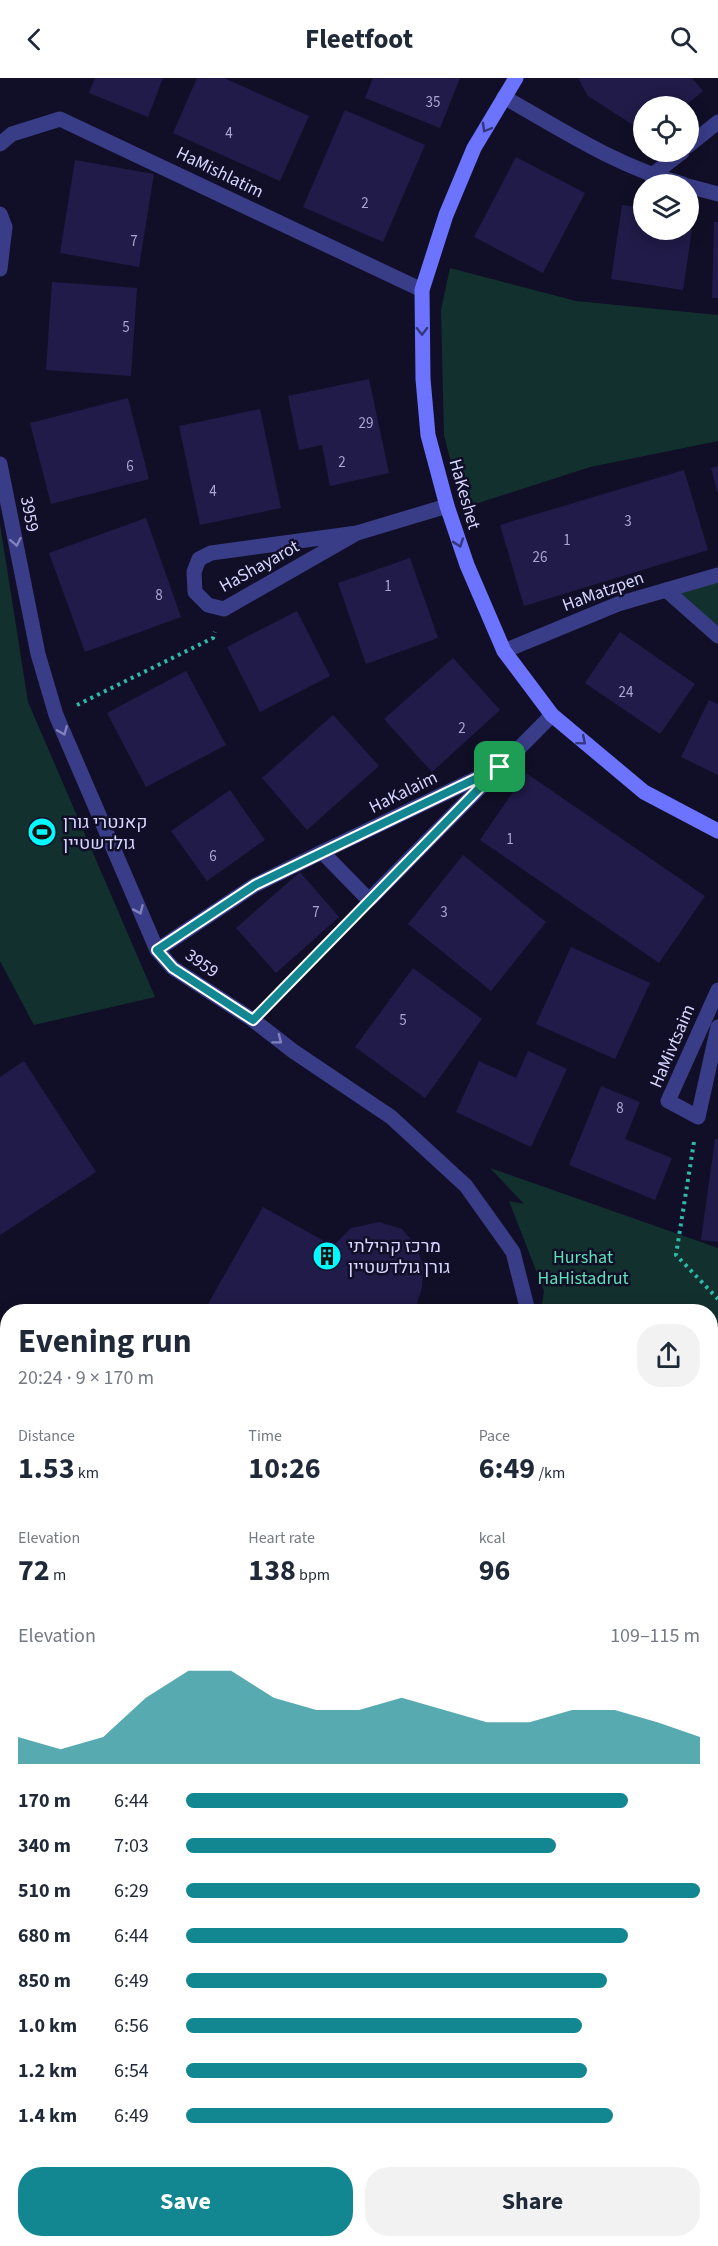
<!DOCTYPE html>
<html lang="en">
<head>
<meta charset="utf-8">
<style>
	:root { --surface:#fff; --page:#f2f2f3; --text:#1f2937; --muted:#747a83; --accent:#128791 }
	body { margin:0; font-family:"Source Sans 3",Heebo,sans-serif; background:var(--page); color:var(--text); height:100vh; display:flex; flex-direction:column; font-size:22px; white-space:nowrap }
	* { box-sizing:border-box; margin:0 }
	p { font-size:20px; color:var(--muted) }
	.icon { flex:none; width:33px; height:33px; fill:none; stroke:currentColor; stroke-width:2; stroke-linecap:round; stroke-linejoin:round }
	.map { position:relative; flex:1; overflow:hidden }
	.sheet { position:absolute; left:0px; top:1226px; width:718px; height:944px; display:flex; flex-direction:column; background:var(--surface); border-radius:24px 24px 0 0; box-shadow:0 3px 15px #0003 }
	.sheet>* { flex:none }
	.fabs { position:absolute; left:633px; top:18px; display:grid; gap:12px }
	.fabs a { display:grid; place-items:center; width:66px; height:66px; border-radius:50%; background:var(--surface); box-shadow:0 3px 15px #0003; font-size:30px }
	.pin { position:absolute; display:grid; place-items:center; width:51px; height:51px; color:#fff; margin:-26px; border-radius:12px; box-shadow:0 3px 9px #0006 }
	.round { display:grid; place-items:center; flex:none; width:63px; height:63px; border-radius:24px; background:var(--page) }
	.overview { display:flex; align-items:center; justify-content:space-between; height:102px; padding:0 18px }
	h1 { font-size:33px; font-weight:700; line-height:45px }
	.metrics { display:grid; grid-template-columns:repeat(3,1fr); gap:9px; height:102px; padding:6px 18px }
	.metrics div { display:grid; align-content:center }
	.metrics b { font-size:30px; font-weight:700 }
	.metrics small { font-size:16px; font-weight:400 }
	.metrics p { font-size:16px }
	.chart { height:168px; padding:12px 18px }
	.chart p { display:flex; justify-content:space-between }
	.chart svg { width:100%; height:108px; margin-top:6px; fill:var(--accent); opacity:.7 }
	.button { display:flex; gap:12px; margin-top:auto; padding:12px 18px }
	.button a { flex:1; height:69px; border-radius:24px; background:var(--accent); color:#fff; font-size:24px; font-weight:700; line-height:69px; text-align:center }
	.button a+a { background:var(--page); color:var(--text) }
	ul { padding:0 18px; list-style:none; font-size:20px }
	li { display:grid; grid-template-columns:96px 72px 1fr; align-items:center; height:45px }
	li i { height:15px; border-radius:8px; background:var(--accent) }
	header { display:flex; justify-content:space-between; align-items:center; height:78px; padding:0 18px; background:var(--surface); font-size:27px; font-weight:700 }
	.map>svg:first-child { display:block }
	.green { fill:#12312e }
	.building { fill:#201b48 }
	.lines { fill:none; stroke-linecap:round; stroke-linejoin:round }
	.path { stroke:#2dbaa7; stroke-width:4; stroke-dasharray:3 4.5; stroke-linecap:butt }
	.lane { stroke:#393c87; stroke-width:15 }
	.street { stroke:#393c87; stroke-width:15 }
	.secondary { stroke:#6c73ff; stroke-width:15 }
	.oneway { stroke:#35377d }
	.oneway2 { stroke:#8081bd }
	.route-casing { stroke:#fff; stroke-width:12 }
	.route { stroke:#128791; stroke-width:8 }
	.labels { text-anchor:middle; stroke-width:5; stroke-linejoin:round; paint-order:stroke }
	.number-label { font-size:15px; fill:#a8a6d1 }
	.street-label { font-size:18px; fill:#d6d5ff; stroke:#110f27 }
	.poi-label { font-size:18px; fill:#d6d5ff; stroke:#110f27; text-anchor:start }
	.park-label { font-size:18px; fill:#5ee2b7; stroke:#110f27 }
</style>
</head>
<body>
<header><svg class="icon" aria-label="back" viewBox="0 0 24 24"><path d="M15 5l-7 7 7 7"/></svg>Fleetfoot<svg class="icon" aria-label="search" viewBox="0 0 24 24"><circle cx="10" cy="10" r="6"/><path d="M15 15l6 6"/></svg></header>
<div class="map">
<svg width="718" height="2168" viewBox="0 0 718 2168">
	<rect width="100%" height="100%" fill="#110f27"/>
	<g class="green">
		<polygon points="450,190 576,223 718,237 718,363 590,389 463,430 444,357 441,232"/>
		<polygon points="0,446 28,624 155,919 34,947 0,883"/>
		<polygon points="718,497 718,558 666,512"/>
		<polygon points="490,1090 718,1170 718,1857 711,1857 711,1233 541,1233 544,1213 509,1123 524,1126"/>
		<polygon points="0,1454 8,1454 7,1882 0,1882"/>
		<polygon points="711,1978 718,1978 718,2168 0,2168 0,2013 7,2012 8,2162 711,2162"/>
	</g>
	<g class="building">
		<polygon points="95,0 163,0 148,39 89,15"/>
		<polygon points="197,0 224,0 309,38 280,103 173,55"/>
		<polygon points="373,0 460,0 440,50 365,20"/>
		<polygon points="578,0 692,0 703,13 685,28 644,28 644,54 588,18"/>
		<polygon points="345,32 425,67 383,164 303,129"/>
		<polygon points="516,79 585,115 543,195 474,159"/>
		<polygon points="75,82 154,96 139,189 60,175"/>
		<polygon points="622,127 644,130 644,152 688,152 688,137 694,138 683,212 611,201"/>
		<polygon points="714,144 718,144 718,220 712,220"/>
		<polygon points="52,204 137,210 131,298 46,292"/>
		<polygon points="369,301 389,395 330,408 322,367 299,372 288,318"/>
		<polygon points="128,320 149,401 51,426 30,345"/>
		<polygon points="260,331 281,430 200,447 179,348"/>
		<polygon points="718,388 718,413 717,413 711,390"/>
		<polygon points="684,392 708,472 524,528 500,447"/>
		<polygon points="146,440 181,539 85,574 49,475"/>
		<polygon points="410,480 438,560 366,586 338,505"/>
		<polygon points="297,533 330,598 260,634 227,569"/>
		<polygon points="620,554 695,606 660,656 585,605"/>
		<polygon points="453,580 500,632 432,694 384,641"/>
		<polygon points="186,593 226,667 146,709 107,635"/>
		<polygon points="709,622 718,626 718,697 681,679"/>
		<polygon points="333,637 379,688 307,752 262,700"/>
		<polygon points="526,695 705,818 659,885 480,762"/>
		<polygon points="230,712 265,762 207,803 171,753"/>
		<polygon points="463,777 546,844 491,913 408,846"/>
		<polygon points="300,794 339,839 276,895 236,850"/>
		<polygon points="571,869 650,905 615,981 536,946"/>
		<polygon points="413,890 482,941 425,1020 355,969"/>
		<polygon points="528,973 567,991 531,1069 456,1034 479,983 516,1000"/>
		<polygon points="24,983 96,1094 0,1157 0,999"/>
		<polygon points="601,1008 640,1024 625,1061 672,1080 655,1122 569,1087"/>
		<polygon points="715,1061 718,1061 718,1164 701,1162"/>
		<polygon points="263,1129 333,1168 351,1150 379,1144 402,1151 416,1167 423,1188 422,1210 415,1231 412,1233 220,1233 208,1226"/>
	</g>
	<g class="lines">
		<g class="path">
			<polyline points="77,627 213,560 215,554"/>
			<polyline points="269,925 352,840"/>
			<polyline points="694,1064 676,1177 718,1221"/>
			<polyline points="711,1250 718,1247"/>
			<polyline points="711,1268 718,1266"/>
			<polyline points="0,1298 8,1300"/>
			<polyline points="0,2039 8,2042"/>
			<polyline points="0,2083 8,2084"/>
			<polyline points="0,2095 8,2092"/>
			<polyline points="711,2161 718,2166"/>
			<polyline points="588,2162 600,2168"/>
			<polyline points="617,2162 626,2168"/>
			<polyline points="462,2168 462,2162"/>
		</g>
		<g class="lane">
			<polyline points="688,68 718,44"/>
			<polyline points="651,98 682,74"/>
			<polyline points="666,512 718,558"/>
		</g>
		<g class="street">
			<path d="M504,19C562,52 618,89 683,106"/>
			<polyline points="0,66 12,56 60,41 422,212"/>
			<polyline points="688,108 718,116"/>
			<polyline points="0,136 5,149 0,191"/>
			<polyline points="0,386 38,576 56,637 157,872 173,890 253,942 293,973 391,1039 466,1108 513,1174 528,1233"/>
			<polyline points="357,455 224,531 208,527 195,514 194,494 199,481 211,475 357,455 447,428"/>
			<polyline points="504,573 618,526 718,497"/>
			<polyline points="500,689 322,774 369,822 552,637"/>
			<polyline points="157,872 255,807 322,774"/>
			<polyline points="718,912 668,1023 698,1039 718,949"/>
			<polyline points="0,1370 8,1370"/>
		</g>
		<g class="secondary">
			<polyline points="516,0 474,70 446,137 422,212 423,301 428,357 447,428 467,487 504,573 552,637 644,714 718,753"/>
			<polyline points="711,1875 718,1875"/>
			<polyline points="0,1902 8,1902"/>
			<polyline points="711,1955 718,1955"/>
			<polyline points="0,1986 8,1986"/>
		</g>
	</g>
	<defs><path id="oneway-chevron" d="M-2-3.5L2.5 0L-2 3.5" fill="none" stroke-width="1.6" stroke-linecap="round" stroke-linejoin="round" transform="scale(1.5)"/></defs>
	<g class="oneway">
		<use href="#oneway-chevron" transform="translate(486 50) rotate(120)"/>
		<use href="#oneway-chevron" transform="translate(422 253) rotate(89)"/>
		<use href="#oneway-chevron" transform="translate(459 465) rotate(71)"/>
		<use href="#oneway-chevron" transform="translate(582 663) rotate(40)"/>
	</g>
	<g class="oneway2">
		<use href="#oneway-chevron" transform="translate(16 464) rotate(79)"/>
		<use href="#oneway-chevron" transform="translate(63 653) rotate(68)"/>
		<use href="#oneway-chevron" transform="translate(139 832) rotate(66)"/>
		<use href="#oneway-chevron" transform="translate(278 962) rotate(37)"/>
	</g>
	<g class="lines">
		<g class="route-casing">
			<polygon id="route" points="500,689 253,942 173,890 157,872 255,807"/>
		</g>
		<use href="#route" class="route"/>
	</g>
	<defs>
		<g id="stadium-disc" transform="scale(1.5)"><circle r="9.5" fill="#01f9ff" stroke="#110f27"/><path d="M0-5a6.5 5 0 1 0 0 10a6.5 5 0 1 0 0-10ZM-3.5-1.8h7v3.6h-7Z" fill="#111"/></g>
		<g id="building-disc" transform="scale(1.5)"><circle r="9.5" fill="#01f9ff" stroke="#110f27"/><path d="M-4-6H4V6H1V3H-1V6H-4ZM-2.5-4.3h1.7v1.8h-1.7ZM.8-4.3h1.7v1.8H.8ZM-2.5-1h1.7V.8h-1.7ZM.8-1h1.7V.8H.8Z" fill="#111"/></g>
	</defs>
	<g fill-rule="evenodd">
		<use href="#stadium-disc" x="42" y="754"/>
		<use href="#building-disc" x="327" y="1178"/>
	</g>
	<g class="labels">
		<g class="number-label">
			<text x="433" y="29">35</text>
			<text x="229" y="60">4</text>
			<text x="365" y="130">2</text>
			<text x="134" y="168">7</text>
			<text x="126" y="254">5</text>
			<text x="366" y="350">29</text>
			<text x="342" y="389">2</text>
			<text x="130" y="393">6</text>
			<text x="213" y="418">4</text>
			<text x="628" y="448">3</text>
			<text x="567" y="467">1</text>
			<text x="540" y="484">26</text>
			<text x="388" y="513">1</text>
			<text x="159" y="522">8</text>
			<text x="626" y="619">24</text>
			<text x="462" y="655">2</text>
			<text x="510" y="766">1</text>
			<text x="213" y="783">6</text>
			<text x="316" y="839">7</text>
			<text x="444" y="839">3</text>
			<text x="403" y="947">5</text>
			<text x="620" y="1035">8</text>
		</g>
		<g class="street-label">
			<text transform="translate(220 94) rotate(26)" y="6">HaMishlatim</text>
			<text transform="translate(465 416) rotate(74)" y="6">HaKeshet</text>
			<text transform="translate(30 436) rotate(79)" y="6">3959</text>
			<text transform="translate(259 488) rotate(-29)" y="6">HaShayarot</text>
			<text transform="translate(603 513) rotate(-20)" y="6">HaMatzpen</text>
			<text transform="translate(403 714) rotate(-26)" y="6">HaKalaim</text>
			<text transform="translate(202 885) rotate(35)" y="6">3959</text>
			<text transform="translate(672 968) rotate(-67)" y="6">HaMivtsaim</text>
		</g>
		<g class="poi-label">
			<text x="63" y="750">קאנטרי גורן<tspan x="63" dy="21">גולדשטיין</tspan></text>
			<text x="348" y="1174">מרכז קהילתי<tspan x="348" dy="21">גורן גולדשטיין</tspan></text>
		</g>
		<g class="park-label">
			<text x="583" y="1185">Hurshat<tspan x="583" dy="21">HaHistadrut</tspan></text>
		</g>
	</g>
</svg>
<div class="fabs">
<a><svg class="icon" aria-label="locate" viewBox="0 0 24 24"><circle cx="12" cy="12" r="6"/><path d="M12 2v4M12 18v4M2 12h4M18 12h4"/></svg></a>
<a><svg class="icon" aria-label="layers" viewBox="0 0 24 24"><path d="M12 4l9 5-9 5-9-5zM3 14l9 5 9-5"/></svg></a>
</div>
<div class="pin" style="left:500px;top:689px;background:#1e9e55"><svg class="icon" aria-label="arrive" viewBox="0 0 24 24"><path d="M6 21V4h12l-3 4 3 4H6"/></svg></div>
<section class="sheet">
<div class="overview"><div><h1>Evening run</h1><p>20:24 · 9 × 170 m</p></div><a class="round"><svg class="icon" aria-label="share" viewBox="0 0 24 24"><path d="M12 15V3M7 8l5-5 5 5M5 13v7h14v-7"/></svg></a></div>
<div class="metrics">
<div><p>Distance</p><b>1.53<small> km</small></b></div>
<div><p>Time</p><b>10:26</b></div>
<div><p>Pace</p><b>6:49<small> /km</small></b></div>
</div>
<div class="metrics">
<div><p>Elevation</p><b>72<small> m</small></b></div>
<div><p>Heart rate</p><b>138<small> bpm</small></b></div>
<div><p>kcal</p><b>96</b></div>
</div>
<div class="chart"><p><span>Elevation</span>109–115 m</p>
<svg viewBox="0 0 160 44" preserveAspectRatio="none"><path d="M0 44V33L10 38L20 33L30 17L40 6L50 6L60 17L70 22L80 22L90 17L100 22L110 27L120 27L130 22L140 22L150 27L160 33V44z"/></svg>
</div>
<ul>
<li><b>170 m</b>6:44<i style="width:86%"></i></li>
<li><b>340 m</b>7:03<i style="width:72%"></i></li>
<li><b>510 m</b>6:29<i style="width:100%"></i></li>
<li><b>680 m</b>6:44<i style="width:86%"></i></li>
<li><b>850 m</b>6:49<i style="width:82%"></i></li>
<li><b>1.0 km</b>6:56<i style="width:77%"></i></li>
<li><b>1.2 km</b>6:54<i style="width:78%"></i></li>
<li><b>1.4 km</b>6:49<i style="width:83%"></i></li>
</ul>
<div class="button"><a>Save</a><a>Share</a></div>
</section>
</div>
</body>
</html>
